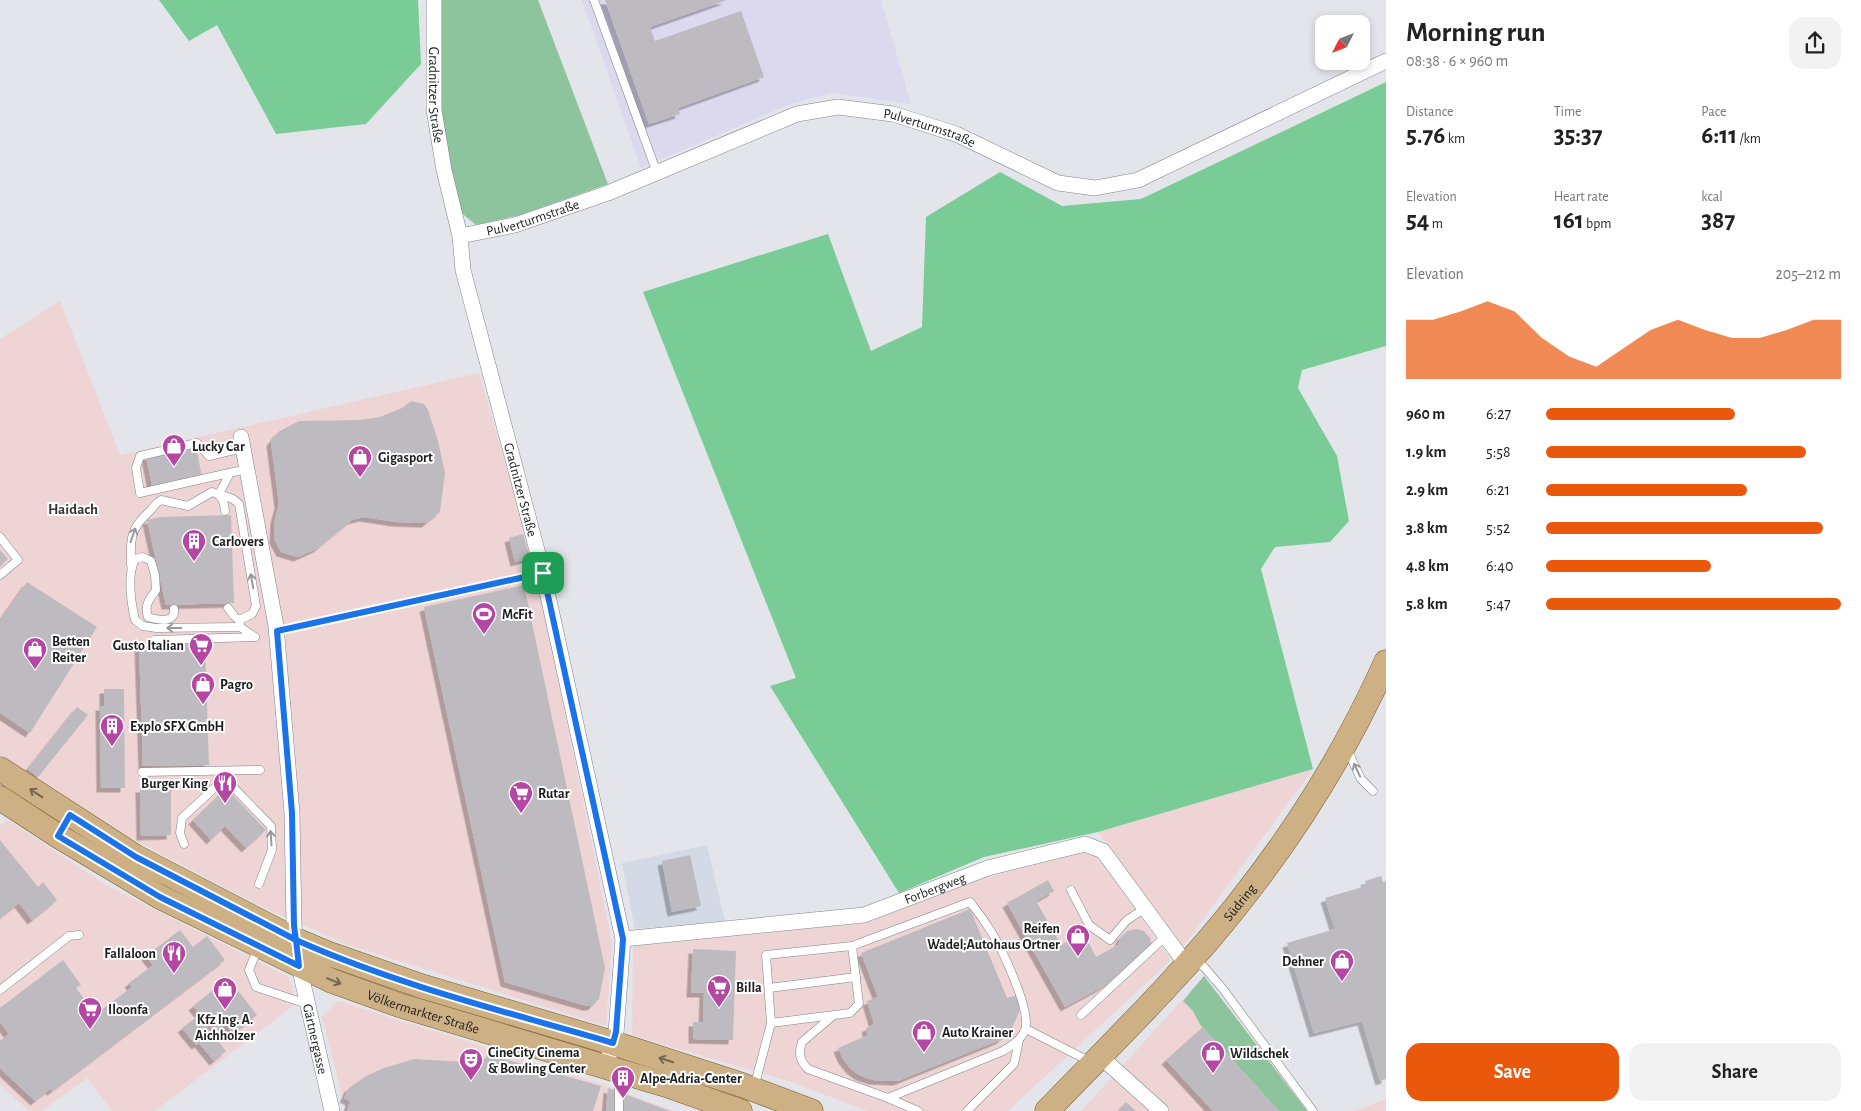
<!DOCTYPE html>
<html lang="en">
<head>
<meta charset="utf-8">
<style>
	:root { --surface:#fff; --page:#f2f2f2; --text:#222; --muted:#767676; --accent:#ea580c }
	body { margin:0; font-family:"Alegreya Sans",sans-serif; background:var(--page); color:var(--text); height:100vh; display:flex; flex-direction:column; font-size:19px; white-space:nowrap }
	* { box-sizing:border-box; margin:0 }
	p { font-size:16px; color:var(--muted) }
	.icon { flex:none; width:28px; height:28px; fill:none; stroke:currentColor; stroke-width:2; stroke-linecap:round; stroke-linejoin:round }
	.map { position:relative; flex:1; overflow:hidden }
	.details { display:flex; flex-direction:column; background:var(--surface); width:475px }
	.details>* { flex:none }
	.needle { width:32px; rotate:228deg }
	.buttons { position:absolute; left:1315px; top:15px; display:grid; gap:10px }
	.buttons a { display:grid; place-items:center; width:55px; height:55px; border-radius:10px; background:var(--surface); box-shadow:0 2px 8px #0003; font-size:25px }
	.pin { position:absolute; display:grid; place-items:center; width:42px; height:42px; color:#fff; margin:-21px; border-radius:10px; box-shadow:0 2px 8px #0006 }
	.round { display:grid; place-items:center; flex:none; width:52px; height:52px; border-radius:15px; background:var(--page) }
	.head { display:flex; align-items:center; justify-content:space-between; height:85px; padding:0 20px }
	h1 { font-size:28px; font-weight:600; line-height:38px }
	.metrics { display:grid; grid-template-columns:repeat(3,1fr); gap:8px; height:85px; padding:5px 20px }
	.metrics div { display:grid; align-content:center }
	.metrics b { font-size:25px; font-weight:600 }
	.metrics small { font-size:14px; font-weight:400 }
	.metrics p { font-size:14px }
	.chart { height:140px; padding:10px 20px }
	.chart p { display:flex; justify-content:space-between }
	.chart svg { width:100%; height:90px; margin-top:5px; fill:var(--accent); opacity:.7 }
	.cta { display:flex; gap:10px; margin-top:auto; padding:10px 20px }
	.cta a { flex:1; height:58px; border-radius:15px; background:var(--accent); color:#fff; font-size:20px; font-weight:600; line-height:58px; text-align:center }
	.cta a+a { background:var(--page); color:var(--text) }
	ul { padding:0 20px; list-style:none; font-size:16px }
	li { display:grid; grid-template-columns:80px 60px 1fr; align-items:center; height:38px }
	li i { height:12px; border-radius:6px; background:var(--accent) }
	main { display:flex; flex:1; min-height:0 }
	.map>svg:first-child { display:block }
	.commercial { fill:#efd4d5 }
	.industrial { fill:#dcd8ee }
	.built { fill:#d4d9e6 }
	.green { fill:#8dc49e }
	.forest { fill:#79cc95 }
	.building { fill:#bdbbc0; filter:url(#shadow) }
	.lines { fill:none; stroke-linecap:round; stroke-linejoin:round }
	.service-casing { stroke:#818388; stroke-width:9 }
	.minor-casing { stroke:#818388; stroke-width:16 }
	.primary-casing { stroke:#7a5b2b; stroke-width:25 }
	.service { stroke:#fff; stroke-width:8 }
	.minor { stroke:#fff; stroke-width:15 }
	.primary { stroke:#cdb083; stroke-width:24 }
	.oneway { stroke:#99999a }
	.oneway2 { stroke:#746651 }
	.route-casing { stroke:#fff; stroke-width:10 }
	.route { stroke:#1a73e8; stroke-width:6 }
	.labels { text-anchor:middle; stroke-width:4; stroke-linejoin:round; paint-order:stroke }
	.street-label { font-size:14px; fill:#1c1d1f; stroke:#fff }
	.poi-label { font-size:14px; font-weight:bold; fill:#1c1d1f; stroke:#fff; text-anchor:start }
	.neighbourhood-label { font-size:15px; font-weight:bold; fill:#35373b; stroke:#fff }
</style>
</head>
<body>
<main>
<div class="map">
<svg width="1386" height="1111" viewBox="0 0 1386 1111">
	<defs>
		<filter id="shadow"><feDropShadow dx="-4.5" dy="4.5" stdDeviation="0" flood-color="#0004"/></filter>
	</defs>
	<rect width="100%" height="100%" fill="#e3e5eb"/>
	<g class="commercial">
		<polygon points="60,301 120,455 479,373 535,565 612,943 606,1026 345,944 267,909 136,841 26,772 0,754 0,339"/>
		<polygon points="1313,769 1182,948 1098,832"/>
		<polygon points="8,820 106,885 289,977 297,1003 155,1111 112,1111 87,1078 42,1111 29,1111 0,1085 0,826"/>
		<polygon points="1082,852 1098,857 1171,960 1008,1111 867,1111 791,1082 632,1035 633,946 867,923 982,879"/>
		<polygon points="1204,976 1310,1111 1081,1111"/>
		<polygon points="338,1001 605,1085 674,1111 346,1111 322,1017"/>
		<polygon points="1386,1099 1386,1111 1355,1111"/>
	</g>
	<polygon class="industrial" points="582,0 881,0 911,104 832,93 790,104 641,168"/>
	<polygon class="built" points="707,845 725,921 635,929 622,863"/>
	<g class="green">
		<polygon points="441,0 538,0 608,184 520,215 476,225 458,210 439,106"/>
		<polygon points="1204,976 1307,1111 1279,1111 1201,1026 1193,1011 1183,1001"/>
	</g>
	<g class="forest">
		<polygon points="159,0 418,0 421,64 366,124 276,134 217,25 189,41"/>
		<polygon points="1386,82 1386,346 1302,370 1298,388 1337,456 1349,521 1330,542 1275,547 1261,569 1313,769 1098,832 984,857 899,893 770,686 796,678 643,292 828,234 871,351 922,327 926,217 1000,172 1062,206 1141,199"/>
	</g>
	<g class="building">
		<polygon points="605,0 727,0 650,27 655,41 741,11 764,77 678,108 680,114 649,124"/>
		<polygon points="411,401 424,404 428,410 438,441 445,473 440,512 426,523 396,522 364,517 352,520 318,548 298,557 281,552 274,539 275,519 279,504 271,442 278,432 299,421 360,420 380,417 402,408"/>
		<polygon points="196,447 202,477 152,486 146,456"/>
		<polygon points="231,515 234,603 166,605 147,520 160,517"/>
		<polygon points="523,534 530,558 515,562 509,538"/>
		<polygon points="0,550 8,559 0,566"/>
		<polygon points="27,582 97,627 30,733 0,713 0,621"/>
		<polygon points="524,585 605,968 599,999 592,1006 587,1006 505,982 424,607"/>
		<polygon points="205,644 209,765 143,766 139,645"/>
		<polygon points="104,689 124,689 125,788 101,788 100,706 104,706"/>
		<polygon points="77,707 88,715 38,777 28,769"/>
		<polygon points="140,788 171,788 171,835 141,836"/>
		<polygon points="226,788 266,830 246,848 225,826 211,840 193,820"/>
		<polygon points="0,840 38,887 43,882 57,900 32,920 19,903 0,918"/>
		<polygon points="690,855 701,906 672,912 662,861"/>
		<polygon points="1381,876 1383,882 1386,881 1386,1079 1380,1081 1362,1021 1314,1033 1287,943 1335,929 1325,898 1366,886 1365,881"/>
		<polygon points="1048,880 1054,891 1036,901 1061,945 1078,935 1084,946 1089,943 1096,957 1118,945 1121,937 1127,931 1136,929 1144,931 1150,938 1152,946 1135,963 1102,987 1065,1007 1007,903"/>
		<polygon points="970,909 1007,998 1017,995 1020,1003 1019,1012 1011,1031 1000,1040 898,1081 873,1080 859,1075 851,1069 843,1059 838,1048 868,1035 866,1028 874,1024 867,1001 878,997 861,953"/>
		<polygon points="180,930 193,947 207,936 225,960 52,1091 50,1089 35,1101 0,1068 0,1041 9,1034 0,1022 0,1008 63,960 81,985 76,988 96,1014 132,987 129,983 153,965 146,956"/>
		<polygon points="693,949 736,951 733,1040 693,1039 693,1022 703,1022 704,993 691,993"/>
		<polygon points="228,978 257,1015 233,1034 226,1024 215,1033 193,1006"/>
		<polygon points="198,1016 226,1051 214,1061 199,1043 196,1045 182,1028"/>
		<polygon points="1203,1027 1279,1111 1213,1111 1166,1060"/>
		<polygon points="487,1054 601,1086 593,1111 347,1111 350,1101 344,1098 349,1088 366,1076 384,1068 414,1059 483,1063"/>
		<polygon points="608,1088 670,1111 606,1111"/>
		<polygon points="1126,1102 1136,1111 1118,1111"/>
	</g>
	<g class="lines">
		<g class="service-casing">
			<g id="service">
				<polyline points="594,0 657,173"/>
				<polyline points="243,448 209,456 197,443 140,456 136,468 140,493 247,469"/>
				<polyline points="230,473 219,494 233,499 239,504 256,606 252,614 239,620"/>
				<polyline points="0,537 18,560 0,575"/>
				<path d="M131,565C130,540 130,528 150,511C154,507 155,503 161,500L188,506L212,492C222,495 224,501 225,511"/>
				<polyline points="228,608 234,616 239,620 240,625"/>
				<path d="M174,609C176,624 157,620 148,617C144,605 149,600 156,590L155,575L151,561L143,557L135,559C127,575 131,602 135,620L143,626L156,628L240,627L255,637"/>
				<polyline points="277,631 543,573"/>
				<polyline points="154,640 255,637"/>
				<polyline points="1347,749 1361,779 1373,791"/>
				<polyline points="142,772 260,770"/>
				<polyline points="184,844 180,833 182,818 222,781 228,782 271,826 272,850 259,884"/>
				<polyline points="1071,890 1089,925 1110,940 1126,921 1145,908"/>
				<polyline points="258,948 249,970 256,987 307,1004"/>
				<polyline points="1196,961 1204,967 1223,989 1313,1111"/>
				<polyline points="769,988 856,977"/>
				<polyline points="0,990 69,936 79,935"/>
				<polyline points="1081,1015 1166,936"/>
				<polyline points="771,1023 850,1013 859,1004 852,946"/>
				<polyline points="1026,1029 1091,1062"/>
				<polyline points="619,1073 619,1111"/>
				<path d="M754,1088L771,1023L766,955L852,946L970,902C976,910 983,918 988,927C1000,944 1032,1011 1025,1030C1021,1040 1012,1045 1003,1051L888,1098L808,1069C800,1061 798,1054 802,1042L834,1015"/>
				<polyline points="888,1098 918,1111"/>
				<polyline points="967,1111 1014,1064 1019,1040"/>
			</g>
		</g>
		<g class="minor-casing">
			<g id="minor">
				<path id="s1" d="M434,0V110L444,170L460,236L463,270L543,573L623,939L616,1033L606,1066"/>
				<path id="s2" d="M460,236L515,225L608,193L797,114L838,107L893,114L956,134L1058,183L1095,188L1138,180L1386,61"/>
				<path id="s3" d="M241,437L276,626L292,813L294,926L299,966L332,1111"/>
				<path id="s4" d="M623,939L864,915L988,868L1085,844L1103,851L1186,964"/>
				<polyline points="1100,1056 1161,1111"/>
			</g>
		</g>
		<g class="primary-casing">
			<g id="primary">
				<polyline points="0,769 136,857 296,940 327,953 421,986 613,1043 742,1085 811,1111"/>
				<path id="s5" d="M0,798L58,836L160,897L332,981L399,1005L666,1085L740,1111"/>
				<path id="s6" d="M1047,1111C1112,1043 1180,978 1238,904C1297,830 1347,749 1386,662"/>
			</g>
		</g>
		<use href="#service" class="service"/>
		<use href="#minor" class="minor"/>
		<use href="#primary" class="primary"/>
	</g>
	<defs><path id="oneway-shaft" d="M-6 0H5M1.5-3L5.5 0L1.5 3" fill="none" stroke-width="1.6" stroke-linecap="round" stroke-linejoin="round" transform="scale(1.25)"/></defs>
	<g class="oneway">
		<use href="#oneway-shaft" transform="translate(133 535) rotate(-71)"/>
		<use href="#oneway-shaft" transform="translate(252 581) rotate(-100)"/>
		<use href="#oneway-shaft" transform="translate(174 628) rotate(180)"/>
		<use href="#oneway-shaft" transform="translate(1357 770) rotate(-115)"/>
		<use href="#oneway-shaft" transform="translate(271 838) rotate(-94)"/>
	</g>
	<g class="oneway2">
		<use href="#oneway-shaft" transform="translate(36 793) rotate(-147)"/>
		<use href="#oneway-shaft" transform="translate(334 981) rotate(22)"/>
		<use href="#oneway-shaft" transform="translate(666 1060) rotate(-162)"/>
	</g>
	<g class="lines">
		<g class="route-casing">
			<path id="route" d="M543,573L277,631L292,813L294,926L296,940L136,857L70,815L58,836L160,897L299,966L296,940C397,985 507,1012 613,1043L616,1032L623,939L543,573"/>
		</g>
		<use href="#route" class="route"/>
	</g>
	<defs>
		<g id="shop-pin" transform="scale(1.25)"><path d="M0 17L-7.5 6A9.5 9.5 0 1 1 7.5 6Z" fill="#b646a3" stroke="#fff"/><path d="M-5-2.5h2.3a2.7 3.5 0 0 1 5.4 0H5L5.5 6h-11ZM-1.5-2.5h3a1.5 2.3 0 0 0-3 0Z" fill="#fff"/></g>
		<g id="building-pin" transform="scale(1.25)"><path d="M0 17L-7.5 6A9.5 9.5 0 1 1 7.5 6Z" fill="#b646a3" stroke="#fff"/><path d="M-4-6H4V6H1V3H-1V6H-4ZM-2.5-4.3h1.7v1.8h-1.7ZM.8-4.3h1.7v1.8H.8ZM-2.5-1h1.7V.8h-1.7ZM.8-1h1.7V.8H.8Z" fill="#fff"/></g>
		<g id="stadium-pin" transform="scale(1.25)"><path d="M0 17L-7.5 6A9.5 9.5 0 1 1 7.5 6Z" fill="#b646a3" stroke="#fff"/><path d="M0-5a6.5 5 0 1 0 0 10a6.5 5 0 1 0 0-10ZM-3.5-1.8h7v3.6h-7Z" fill="#fff"/></g>
		<g id="supermarket-pin" transform="scale(1.25)"><path d="M0 17L-7.5 6A9.5 9.5 0 1 1 7.5 6Z" fill="#b646a3" stroke="#fff"/><path d="M-6-5.5h2.5l.6 2H6L4.5 2H-2.5L-4.4-4H-6ZM-1.5 3.2a1.3 1.3 0 1 0 .1 0ZM3 3.2a1.3 1.3 0 1 0 .1 0Z" fill="#fff"/></g>
		<g id="restaurant-pin" transform="scale(1.25)"><path d="M0 17L-7.5 6A9.5 9.5 0 1 1 7.5 6Z" fill="#b646a3" stroke="#fff"/><path d="M-5-6h1v4h1v-4h1v4h1v-4h1v5L-1.5 .5V6h-2V.5L-5-1ZM5-6V6H3V1.5H1.5Q1.5-4 5-6Z" fill="#fff"/></g>
		<g id="theatre-pin" transform="scale(1.25)"><path d="M0 17L-7.5 6A9.5 9.5 0 1 1 7.5 6Z" fill="#b646a3" stroke="#fff"/><path d="M-5-5.5Q0-4 5-5.5V0Q5 5 0 6Q-5 5-5 0ZM-3.3-2.5H-1v1.5H-3.3ZM1-2.5H3.3v1.5H1ZM-2.8 1Q0 5.5 2.8 1Z" fill="#fff"/></g>
	</defs>
	<g fill-rule="evenodd">
		<use href="#shop-pin" x="174" y="446"/>
		<use href="#shop-pin" x="360" y="457"/>
		<use href="#building-pin" x="194" y="541"/>
		<use href="#stadium-pin" x="484" y="614"/>
		<use href="#supermarket-pin" x="201" y="645"/>
		<use href="#shop-pin" x="35" y="649"/>
		<use href="#shop-pin" x="203" y="684"/>
		<use href="#building-pin" x="112" y="726"/>
		<use href="#restaurant-pin" x="225" y="783"/>
		<use href="#supermarket-pin" x="521" y="793"/>
		<use href="#shop-pin" x="1078" y="936"/>
		<use href="#restaurant-pin" x="174" y="953"/>
		<use href="#shop-pin" x="1342" y="961"/>
		<use href="#supermarket-pin" x="719" y="987"/>
		<use href="#shop-pin" x="225" y="989"/>
		<use href="#supermarket-pin" x="90" y="1009"/>
		<use href="#shop-pin" x="924" y="1032"/>
		<use href="#shop-pin" x="1213" y="1053"/>
		<use href="#theatre-pin" x="471" y="1060"/>
		<use href="#building-pin" x="623" y="1078"/>
	</g>
	<g class="labels">
		<g class="street-label">
			<text dy="5" stroke="none"><textPath href="#s1" startOffset="95">Gradnitzer Straße</textPath></text>
			<text dy="5" stroke="none"><textPath href="#s2" startOffset="495">Pulverturmstraße</textPath></text>
			<text dy="5" stroke="none"><textPath href="#s2" startOffset="75">Pulverturmstraße</textPath></text>
			<text dy="5" stroke="none"><textPath href="#s1" startOffset="500">Gradnitzer Straße</textPath></text>
			<text dy="5" stroke="none"><textPath href="#s4" startOffset="318">Forbergweg</textPath></text>
			<text dy="5" stroke="none"><textPath href="#s6" startOffset="284">Südring</textPath></text>
			<text dy="5" stroke="none"><textPath href="#s5" startOffset="476">Völkermarkter Straße</textPath></text>
			<text dy="5" stroke="none"><textPath href="#s3" startOffset="608">Gärtnergasse</textPath></text>
		</g>
		<g class="poi-label">
			<text x="192" y="451">Lucky Car</text>
			<text x="378" y="462">Gigasport</text>
			<text x="212" y="546">Carlovers</text>
			<text x="502" y="619">McFit</text>
			<text x="52" y="646">Betten<tspan x="52" dy="16">Reiter</tspan></text>
			<text x="184" y="650" text-anchor="end">Gusto Italian</text>
			<text x="220" y="689">Pagro</text>
			<text x="130" y="731">Explo SFX GmbH</text>
			<text x="208" y="788" text-anchor="end">Burger King</text>
			<text x="538" y="798">Rutar</text>
			<text x="1060" y="933" text-anchor="end">Reifen<tspan x="1060" dy="16">Wadel;Autohaus Ortner</tspan></text>
			<text x="156" y="958" text-anchor="end">Fallaloon</text>
			<text x="1324" y="966" text-anchor="end">Dehner</text>
			<text x="736" y="992">Billa</text>
			<text x="108" y="1014">Iloonfa</text>
			<text x="225" y="1024" text-anchor="middle">Kfz Ing. A.<tspan x="225" dy="16">Aichholzer</tspan></text>
			<text x="942" y="1037">Auto Krainer</text>
			<text x="488" y="1057">CineCity Cinema<tspan x="488" dy="16">&amp; Bowling Center</tspan></text>
			<text x="1230" y="1058">Wildschek</text>
			<text x="640" y="1083">Alpe-Adria-Center</text>
		</g>
		<g class="neighbourhood-label">
			<text x="73" y="514">Haidach</text>
		</g>
	</g>
</svg>
<div class="buttons">
<a><svg class="needle" viewBox="-14 -14 28 28"><path d="M0-13l5 13h-10z" fill="#e53935"/><path d="M0 13l5-13h-10z" fill="#767676"/></svg></a>
</div>
<div class="pin" style="left:543px;top:573px;background:#1e9e55"><svg class="icon" aria-label="arrive" viewBox="0 0 24 24"><path d="M6 21V4h12l-3 4 3 4H6"/></svg></div>
</div>
<section class="details">
<div class="head"><div><h1>Morning run</h1><p>08:38 · 6 × 960 m</p></div><a class="round"><svg class="icon" aria-label="share" viewBox="0 0 24 24"><path d="M12 15V3M7 8l5-5 5 5M5 13v7h14v-7"/></svg></a></div>
<div class="metrics">
<div><p>Distance</p><b>5.76<small> km</small></b></div>
<div><p>Time</p><b>35:37</b></div>
<div><p>Pace</p><b>6:11<small> /km</small></b></div>
</div>
<div class="metrics">
<div><p>Elevation</p><b>54<small> m</small></b></div>
<div><p>Heart rate</p><b>161<small> bpm</small></b></div>
<div><p>kcal</p><b>387</b></div>
</div>
<div class="chart"><p><span>Elevation</span>205–212 m</p>
<svg viewBox="0 0 160 44" preserveAspectRatio="none"><path d="M0 44V15L10 15L20 11L30 6L40 11L50 24L60 33L70 38L80 29L90 20L100 15L110 20L120 24L130 24L140 20L150 15L160 15V44z"/></svg>
</div>
<ul>
<li><b>960 m</b>6:27<i style="width:64%"></i></li>
<li><b>1.9 km</b>5:58<i style="width:88%"></i></li>
<li><b>2.9 km</b>6:21<i style="width:68%"></i></li>
<li><b>3.8 km</b>5:52<i style="width:94%"></i></li>
<li><b>4.8 km</b>6:40<i style="width:56%"></i></li>
<li><b>5.8 km</b>5:47<i style="width:100%"></i></li>
</ul>
<div class="cta"><a>Save</a><a>Share</a></div>
</section>
</main>
</body>
</html>
